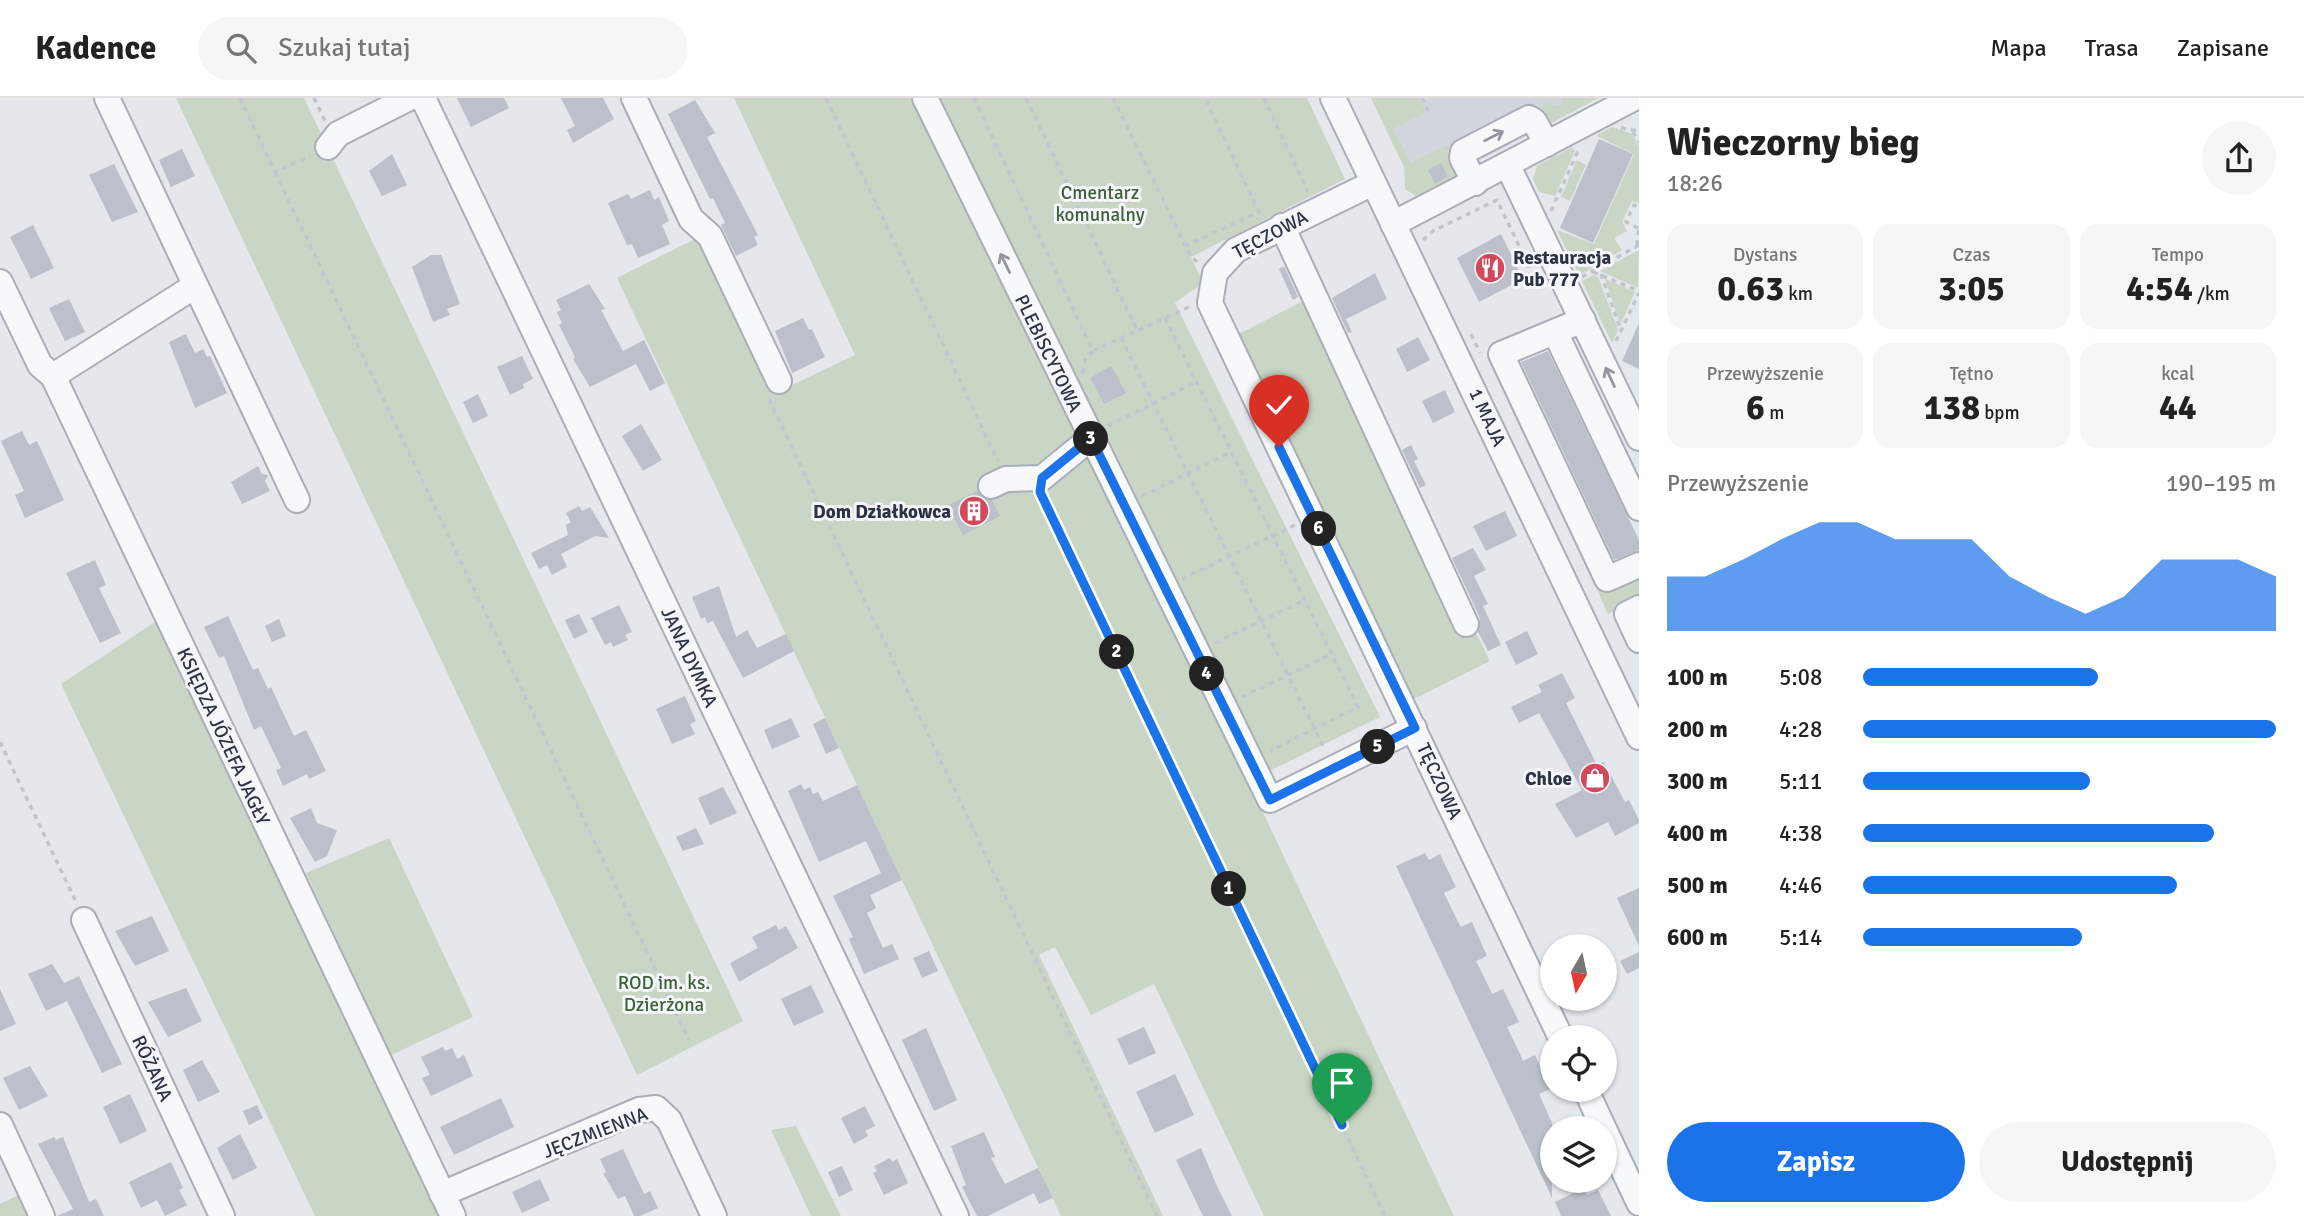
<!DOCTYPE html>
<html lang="pl">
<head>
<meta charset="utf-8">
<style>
	:root { --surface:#fff; --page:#f6f6f6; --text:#222; --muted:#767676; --line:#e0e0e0; --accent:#1a73e8 }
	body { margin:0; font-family:Signika,sans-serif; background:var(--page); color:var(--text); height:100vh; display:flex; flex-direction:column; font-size:26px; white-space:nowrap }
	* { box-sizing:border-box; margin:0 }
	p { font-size:23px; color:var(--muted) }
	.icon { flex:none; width:38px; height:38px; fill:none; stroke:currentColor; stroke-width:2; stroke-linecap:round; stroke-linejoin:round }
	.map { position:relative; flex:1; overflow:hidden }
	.sheet { display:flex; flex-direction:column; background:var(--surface); width:665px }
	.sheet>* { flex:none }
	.needle { width:46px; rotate:189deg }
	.tools { position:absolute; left:1540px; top:836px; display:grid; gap:14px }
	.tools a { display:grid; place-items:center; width:77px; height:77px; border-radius:50%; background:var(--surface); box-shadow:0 2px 5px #0004; font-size:35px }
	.pin { position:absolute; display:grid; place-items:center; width:60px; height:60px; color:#fff; margin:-72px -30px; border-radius:50% 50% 50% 0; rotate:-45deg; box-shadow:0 0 7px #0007 }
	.pin .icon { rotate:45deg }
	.km { position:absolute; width:35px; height:35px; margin:-18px; border-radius:50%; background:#222; color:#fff; font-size:19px; line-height:35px; text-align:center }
	.round { display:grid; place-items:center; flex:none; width:74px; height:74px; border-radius:37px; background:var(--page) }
	.summary { display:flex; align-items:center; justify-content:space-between; height:119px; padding:0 28px }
	h1 { font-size:38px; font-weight:800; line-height:52px }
	.figures { display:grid; grid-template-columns:repeat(3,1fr); gap:10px; height:119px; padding:7px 28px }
	.figures div { display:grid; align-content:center; border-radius:18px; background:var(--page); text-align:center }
	.figures b { font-size:35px; font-weight:800 }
	.figures small { font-size:19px; font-weight:400 }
	.figures p { font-size:19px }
	.chart { height:196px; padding:14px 28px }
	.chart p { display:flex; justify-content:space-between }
	.chart svg { width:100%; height:126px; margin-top:7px; fill:var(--accent); opacity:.7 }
	.action { display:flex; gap:14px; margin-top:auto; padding:14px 28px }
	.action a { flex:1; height:80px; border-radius:42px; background:var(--accent); color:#fff; font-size:28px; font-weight:800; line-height:80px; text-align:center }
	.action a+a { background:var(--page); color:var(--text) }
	ul { padding:0 28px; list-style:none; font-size:23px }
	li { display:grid; grid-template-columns:112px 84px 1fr; align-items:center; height:52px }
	li i { height:18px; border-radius:9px; background:var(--accent) }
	header { display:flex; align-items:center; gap:42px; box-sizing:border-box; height:98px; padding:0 35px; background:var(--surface); border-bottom:2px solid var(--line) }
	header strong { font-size:33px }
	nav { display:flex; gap:38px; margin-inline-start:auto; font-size:24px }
	.search { width:490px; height:63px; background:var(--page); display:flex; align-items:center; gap:18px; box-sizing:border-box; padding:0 24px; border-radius:38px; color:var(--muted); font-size:26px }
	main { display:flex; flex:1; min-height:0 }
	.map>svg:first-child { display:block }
	.built { fill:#d2d6de }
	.green { fill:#c9d6c5 }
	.building { fill:#bbc0ca }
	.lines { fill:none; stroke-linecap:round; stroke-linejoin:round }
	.minor-casing { stroke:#a9aeb7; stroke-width:28 }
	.path { stroke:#c2c5cb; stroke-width:3.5; stroke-dasharray:5 5; stroke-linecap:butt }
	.minor { stroke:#f7f8fa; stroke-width:24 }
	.oneway { stroke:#9196a0 }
	.route-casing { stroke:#fff; stroke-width:14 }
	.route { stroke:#1a73e8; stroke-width:9 }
	.labels { text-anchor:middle; stroke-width:6; stroke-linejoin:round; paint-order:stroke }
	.park-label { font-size:19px; fill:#3f6138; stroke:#f4f6f9 }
	.street-label { font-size:19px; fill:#2b3445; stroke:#f4f6f9 }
	.poi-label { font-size:19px; font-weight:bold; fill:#2b3445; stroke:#f4f6f9; text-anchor:end }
</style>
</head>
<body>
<header>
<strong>Kadence</strong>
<div class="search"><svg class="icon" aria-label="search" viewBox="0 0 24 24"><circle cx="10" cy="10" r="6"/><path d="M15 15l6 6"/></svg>Szukaj tutaj</div>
<nav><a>Mapa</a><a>Trasa</a><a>Zapisane</a></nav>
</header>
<main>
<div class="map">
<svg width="1639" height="1118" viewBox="0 0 1639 1118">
	<rect width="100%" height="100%" fill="#e4e7ec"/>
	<polygon class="built" points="1371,0 1598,0 1459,73 1447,47 1404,69"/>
	<g class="green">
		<polygon points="176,0 304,0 743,923 637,977"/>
		<polygon points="734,0 914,0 1074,332 1089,347 1454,1118 1264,1118 1154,886 1091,917 1055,849 1039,857 1163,1118 1061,1118 617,180 699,139 773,296 855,257"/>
		<polygon points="933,0 1307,0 1345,81 1191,159 1203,185 1175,205 1380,619 1261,677"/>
		<polygon points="1371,0 1419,0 1426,14 1393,31 1411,65 1447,47 1462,78 1423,98 1416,98 1405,91 1404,69"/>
		<polygon points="1562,0 1598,0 1548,27 1542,17 1544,5 1561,8"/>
		<polygon points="1612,29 1632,36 1639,49 1639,105 1632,103 1622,124 1627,133 1614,140 1622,152 1579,178 1557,132 1594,146 1634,56 1599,39 1598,36"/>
		<polygon points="1572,49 1575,53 1555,98 1539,94 1533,81 1537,68"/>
		<polygon points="1577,62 1586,67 1570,103 1561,99"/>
		<polygon points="1639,152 1638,190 1600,173"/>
		<polygon points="1593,177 1598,179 1618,232 1612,245 1582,183"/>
		<polygon points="1605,181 1635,194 1621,225 1618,220"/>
		<polygon points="1307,201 1490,563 1414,601 1233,239"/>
		<polygon points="1639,473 1639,502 1608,516 1597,492"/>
		<polygon points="155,524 441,1118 315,1118 61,586"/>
		<polygon points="389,740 473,919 391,957 306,775"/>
		<polygon points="796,1028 841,1118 811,1118 771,1032"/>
		<polygon points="21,1096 31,1118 0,1118 0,1106"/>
	</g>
	<g class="building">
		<polygon points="457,0 504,0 509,10 471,29"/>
		<polygon points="561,0 603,0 614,21 573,45 567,32 575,28"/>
		<polygon points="695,2 715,35 707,39 758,137 754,139 758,147 736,158 721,127 725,125 713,100 710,101 668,16"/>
		<polygon points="1599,41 1633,56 1593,145 1560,130"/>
		<polygon points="182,51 195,78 171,89 159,62"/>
		<polygon points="392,56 407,87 382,98 369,73"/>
		<polygon points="1441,65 1448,78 1435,86 1428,72"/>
		<polygon points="114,66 138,114 112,124 89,77"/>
		<polygon points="650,92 654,102 659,99 669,123 662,127 670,146 638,160 632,146 627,147 608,105 628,96 631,101"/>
		<polygon points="33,127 54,170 31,181 10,139"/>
		<polygon points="1501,136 1523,181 1479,204 1457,160"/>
		<polygon points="431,157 441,157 460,206 447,211 450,217 433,224 412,169"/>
		<polygon points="1284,168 1298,199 1293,202 1279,171"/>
		<polygon points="1375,175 1387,201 1346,221 1352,234 1348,235 1332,200"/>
		<polygon points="589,186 605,211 601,212 623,253 644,242 665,285 650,293 636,266 590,289 573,261 575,259 559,227 562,225 557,214 561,212 556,202"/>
		<polygon points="69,201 85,234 65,243 49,210"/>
		<polygon points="803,220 809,232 812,231 825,259 792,275 775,233"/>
		<polygon points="1639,225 1639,271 1622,263"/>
		<polygon points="186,236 195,255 203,251 207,259 210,258 227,295 195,310 169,244"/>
		<polygon points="1418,239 1430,262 1407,274 1396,251"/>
		<polygon points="1548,253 1639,442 1639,452 1614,462 1521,264"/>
		<polygon points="522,258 533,281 523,286 524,290 510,297 497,269"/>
		<polygon points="1111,268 1126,295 1104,306 1090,280"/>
		<polygon points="1445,292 1455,314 1433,325 1422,303"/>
		<polygon points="478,296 488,318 473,325 463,304"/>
		<polygon points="641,326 662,362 643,373 622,338"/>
		<polygon points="22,333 29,347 37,343 64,402 25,420 15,397 24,393 1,343"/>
		<polygon points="1411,347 1418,361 1414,363 1426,387 1420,390 1402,352"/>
		<polygon points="258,368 262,376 268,377 265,383 270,393 242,406 231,384"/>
		<polygon points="977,393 983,401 992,402 1000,418 963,437 948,407"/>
		<polygon points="579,408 582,413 590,409 609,440 595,438 561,456 567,469 552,477 547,467 539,471 531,455 568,437 566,427 571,424 566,415"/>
		<polygon points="1505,413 1517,438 1486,453 1473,428"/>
		<polygon points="1473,450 1486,472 1474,478 1488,506 1483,508 1501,547 1488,553 1478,534 1480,520 1452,460"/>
		<polygon points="95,462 106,487 99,490 121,535 100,545 66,475"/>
		<polygon points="719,488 736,539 747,532 757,550 786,536 794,553 743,580 713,523 707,525 705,519 701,521 692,499"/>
		<polygon points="619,507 632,534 625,537 628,542 613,549 611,544 605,547 591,520"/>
		<polygon points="579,516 588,534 574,541 565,522"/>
		<polygon points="228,518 253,572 258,570 268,591 271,589 294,638 306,632 326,673 309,681 307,676 283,688 276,672 281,670 261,628 254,632 224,558 219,560 204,529"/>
		<polygon points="279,521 286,538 272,544 265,528"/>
		<polygon points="1527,533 1538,556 1516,567 1505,544"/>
		<polygon points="1562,575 1575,600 1566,605 1597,667 1604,664 1625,704 1629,702 1639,722 1639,725 1615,738 1608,724 1576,740 1555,706 1582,692 1539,615 1519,625 1511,609 1542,594 1538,587"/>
		<polygon points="685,598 696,623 690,626 695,636 672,646 656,611"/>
		<polygon points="791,620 800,639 772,651 764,632"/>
		<polygon points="825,620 839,650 826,656 813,626"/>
		<polygon points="801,686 804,692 810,689 813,696 818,694 823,703 857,687 902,782 870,797 876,810 867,815 883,850 892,846 899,861 864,876 849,841 853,839 833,798 881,775 866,743 819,764 788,693"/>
		<polygon points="723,689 737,715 710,727 698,700"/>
		<polygon points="311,710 317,725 337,732 327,758 315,764 290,720"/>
		<polygon points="696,730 704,746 683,753 676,739"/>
		<polygon points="1425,755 1429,762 1440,756 1456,789 1444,795 1457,822 1461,829 1472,824 1487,858 1476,863 1485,881 1492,896 1503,891 1519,924 1507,929 1520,956 1523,963 1535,957 1550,991 1539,996 1552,1025 1552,1100 1396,768"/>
		<polygon points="1639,790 1639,848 1617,800"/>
		<polygon points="152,818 169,853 135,868 115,833"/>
		<polygon points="776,827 779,832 786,828 798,850 739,884 730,865 758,850 752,839"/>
		<polygon points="929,853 938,873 922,880 913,860"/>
		<polygon points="1639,854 1639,870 1627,876 1620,863"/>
		<polygon points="52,866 64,885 79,878 122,966 102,975 67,903 46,913 28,876"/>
		<polygon points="811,887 824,914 794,928 781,901"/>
		<polygon points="186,890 202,923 168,939 148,904"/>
		<polygon points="0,891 16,926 0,933"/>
		<polygon points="1144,929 1156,955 1129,967 1117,941"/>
		<polygon points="926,930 957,1002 934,1013 902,942"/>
		<polygon points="443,949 445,953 452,950 457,961 464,957 473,978 431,998 422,980 430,977 421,959"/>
		<polygon points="202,962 220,994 198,1004 183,972"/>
		<polygon points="30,968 48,998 19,1012 3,980"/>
		<polygon points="1175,976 1194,1017 1155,1035 1136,994"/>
		<polygon points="130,996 147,1033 120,1046 103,1009"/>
		<polygon points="501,1000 514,1029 454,1057 440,1029"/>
		<polygon points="257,1007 263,1020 249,1027 243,1013"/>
		<polygon points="865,1008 875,1028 865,1033 868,1038 854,1046 841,1020"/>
		<polygon points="984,1034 995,1059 991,1060 1005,1086 1038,1070 1053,1100 1039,1106 1034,1095 988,1118 977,1118 962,1089 966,1087 951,1048"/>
		<polygon points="240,1036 257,1070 233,1082 217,1050"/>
		<polygon points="54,1039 56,1042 63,1039 89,1104 96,1101 104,1118 57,1118 73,1111 38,1046"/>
		<polygon points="1201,1050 1217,1088 1232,1118 1203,1118 1176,1062"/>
		<polygon points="623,1051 644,1096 650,1093 658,1110 640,1118 634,1118 625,1098 618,1101 603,1075 606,1074 600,1061"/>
		<polygon points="890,1060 892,1064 897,1061 908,1085 884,1097 873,1075 877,1073 874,1068"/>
		<polygon points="171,1064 183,1090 179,1092 187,1107 165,1118 157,1102 141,1110 129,1084"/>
		<polygon points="842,1068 853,1092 839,1099 828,1074"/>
		<polygon points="540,1081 550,1102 522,1115 512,1094"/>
		<polygon points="1584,1090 1587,1097 1598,1092 1611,1118 1561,1118 1555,1104"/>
	</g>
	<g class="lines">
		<g class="minor-casing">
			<g id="minor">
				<polyline points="107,0 297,402"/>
				<polyline points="423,0 956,1118"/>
				<polyline points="634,0 691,121 710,138 779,283"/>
				<polyline points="925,0 1270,702 1414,630"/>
				<polyline points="1333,0 1639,639"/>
				<polyline points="328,49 338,36 409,0"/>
				<polyline points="1508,68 1639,340"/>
				<polyline points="1373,85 1236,152 1215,175 1210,205 1561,940"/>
				<polyline points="1475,85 1462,60 1463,54 1529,20 1534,23 1547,46"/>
				<polyline points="1393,126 1634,0"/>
				<polyline points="1282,128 1466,526"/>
				<polyline points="0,184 40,267 53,278 453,1118"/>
				<polyline points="1583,222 1501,256 1607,481 1639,467"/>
				<polyline points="1555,234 1639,410"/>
				<polyline points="53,278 195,188"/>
				<polyline points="991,388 1006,381 1042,380 1086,344 1089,336"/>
				<polyline points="1639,510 1627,516 1639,542"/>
				<polyline points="84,822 222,1118"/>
				<polyline points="1586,992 1604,1031"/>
				<polyline points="0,1027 42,1118"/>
				<polyline points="1605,1033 1639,1105"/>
				<polyline points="442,1096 639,1012 656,1010 669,1022 714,1118"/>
			</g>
		</g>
		<g class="path">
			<polyline points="240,0 275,74 311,58"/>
			<polyline points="314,0 325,23"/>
			<polyline points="826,0 998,363"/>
			<polyline points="974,0 1093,253 1191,208"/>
			<polyline points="1026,0 1137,232"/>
			<polyline points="1113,0 1191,159 1199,165"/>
			<polyline points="1264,0 1308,94"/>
			<polyline points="1422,0 1428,13"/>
			<polyline points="1621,30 1639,33"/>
			<polyline points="1633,34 1639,44"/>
			<polyline points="275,74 689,942"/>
			<polyline points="1551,113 1578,53"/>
			<polyline points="1638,130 1626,124 1634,107 1639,109"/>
			<polyline points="1423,142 1433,133 1497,102 1528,166 1533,164"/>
			<polyline points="1637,147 1639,129"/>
			<polyline points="1185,148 1259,114 1205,0"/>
			<polyline points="1528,165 1529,177"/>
			<polyline points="1593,174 1639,193"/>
			<polyline points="1601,176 1621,233"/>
			<polyline points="1582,179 1639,147"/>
			<polyline points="1165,220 1358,609 1270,653"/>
			<polyline points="1471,236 1480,255"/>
			<polyline points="1121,240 1325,652"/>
			<polyline points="1616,243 1639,195"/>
			<polyline points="1083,275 1085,262 1093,253"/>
			<polyline points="769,301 1157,1118"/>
			<polyline points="1108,328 1196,284"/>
			<polyline points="1142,398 1231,354"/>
			<polyline points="1043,399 1385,1118"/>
			<polyline points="1182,481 1295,427"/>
			<polyline points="1215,545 1305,502"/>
			<polyline points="1242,599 1332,556"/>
			<polyline points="0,644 76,804"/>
		</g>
		<use href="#minor" class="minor"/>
	</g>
	<defs><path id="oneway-shaft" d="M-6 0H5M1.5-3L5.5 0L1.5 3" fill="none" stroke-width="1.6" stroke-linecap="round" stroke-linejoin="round" transform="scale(1.75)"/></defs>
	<g class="oneway">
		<use href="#oneway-shaft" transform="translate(1494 38) rotate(-27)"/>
		<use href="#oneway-shaft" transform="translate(1005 165) rotate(-116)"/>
		<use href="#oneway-shaft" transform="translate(1610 279) rotate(-115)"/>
	</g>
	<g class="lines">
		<g class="route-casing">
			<polyline id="route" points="1279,349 1415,630 1270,702 1089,336 1086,344 1042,380 1040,394 1342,1027"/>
		</g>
		<use href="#route" class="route"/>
	</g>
	<defs>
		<g id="restaurant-disc" transform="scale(1.575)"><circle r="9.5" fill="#d1495b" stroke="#f4f6f9"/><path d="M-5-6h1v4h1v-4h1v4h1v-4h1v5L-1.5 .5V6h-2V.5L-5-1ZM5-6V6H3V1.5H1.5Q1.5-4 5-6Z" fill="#fff"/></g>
		<g id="building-disc" transform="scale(1.575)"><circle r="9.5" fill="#d1495b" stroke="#f4f6f9"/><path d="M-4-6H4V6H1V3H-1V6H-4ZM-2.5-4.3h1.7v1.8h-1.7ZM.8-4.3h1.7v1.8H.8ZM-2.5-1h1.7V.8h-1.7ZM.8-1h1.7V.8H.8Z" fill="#fff"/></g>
		<g id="shop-disc" transform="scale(1.575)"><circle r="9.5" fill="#d1495b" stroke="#f4f6f9"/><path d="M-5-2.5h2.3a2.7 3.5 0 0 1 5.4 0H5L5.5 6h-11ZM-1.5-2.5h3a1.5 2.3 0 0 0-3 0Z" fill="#fff"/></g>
	</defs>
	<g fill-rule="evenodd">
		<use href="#restaurant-disc" x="1490" y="170"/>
		<use href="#building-disc" x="974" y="413"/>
		<use href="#shop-disc" x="1595" y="680"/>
	</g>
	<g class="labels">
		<g class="park-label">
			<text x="1100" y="101">Cmentarz<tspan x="1100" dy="22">komunalny</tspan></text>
			<text x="664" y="891">ROD im. ks.<tspan x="664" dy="22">Dzierżona</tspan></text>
		</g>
		<g class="street-label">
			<text transform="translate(1270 136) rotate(-28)" y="7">TĘCZOWA</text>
			<text transform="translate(1049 255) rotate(64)" y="7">PLEBISCYTOWA</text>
			<text transform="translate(1488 319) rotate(65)" y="7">1 MAJA</text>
			<text transform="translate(690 559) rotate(65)" y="7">JANA DYMKA</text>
			<text transform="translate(224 638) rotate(65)" y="7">KSIĘDZA JÓZEFA JAGŁY</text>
			<text transform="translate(1440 683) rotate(65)" y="7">TĘCZOWA</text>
			<text transform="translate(153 970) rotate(65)" y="7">RÓŻANA</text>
			<text transform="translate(595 1034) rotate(-21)" y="7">JĘCZMIENNA</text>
		</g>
		<g class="poi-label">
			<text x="1513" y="166" text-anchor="start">Restauracja<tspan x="1513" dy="22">Pub 777</tspan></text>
			<text x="951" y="420">Dom Działkowca</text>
			<text x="1572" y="687">Chloe</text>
		</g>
	</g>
</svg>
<div class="tools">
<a><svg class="needle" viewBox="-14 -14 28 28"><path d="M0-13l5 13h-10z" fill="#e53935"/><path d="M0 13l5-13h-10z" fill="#767676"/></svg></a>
<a><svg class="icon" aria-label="locate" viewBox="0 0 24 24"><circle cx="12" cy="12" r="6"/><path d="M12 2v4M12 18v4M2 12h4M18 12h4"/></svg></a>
<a><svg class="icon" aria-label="layers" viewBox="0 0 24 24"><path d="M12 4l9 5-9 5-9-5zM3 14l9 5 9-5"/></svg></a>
</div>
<div class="pin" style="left:1342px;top:1027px;background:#1e9e55"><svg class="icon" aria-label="arrive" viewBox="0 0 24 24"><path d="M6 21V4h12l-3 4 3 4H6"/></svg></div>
<div class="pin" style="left:1279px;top:349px;background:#d93025"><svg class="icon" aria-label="check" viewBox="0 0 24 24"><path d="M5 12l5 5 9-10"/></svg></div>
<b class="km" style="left:1229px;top:791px">1</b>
<b class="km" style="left:1117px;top:554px">2</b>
<b class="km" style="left:1091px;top:341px">3</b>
<b class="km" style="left:1207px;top:576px">4</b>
<b class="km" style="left:1378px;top:649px">5</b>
<b class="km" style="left:1319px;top:431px">6</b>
</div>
<section class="sheet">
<div class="summary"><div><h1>Wieczorny bieg</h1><p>18:26</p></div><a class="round"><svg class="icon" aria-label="share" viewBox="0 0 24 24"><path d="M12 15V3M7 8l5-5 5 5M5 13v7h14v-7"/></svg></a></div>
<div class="figures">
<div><p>Dystans</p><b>0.63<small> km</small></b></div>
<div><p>Czas</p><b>3:05</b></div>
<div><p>Tempo</p><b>4:54<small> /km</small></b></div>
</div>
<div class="figures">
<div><p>Przewyższenie</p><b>6<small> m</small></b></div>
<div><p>Tętno</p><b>138<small> bpm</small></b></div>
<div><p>kcal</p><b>44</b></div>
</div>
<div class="chart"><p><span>Przewyższenie</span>190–195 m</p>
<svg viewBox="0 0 160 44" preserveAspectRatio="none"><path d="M0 44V25L10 25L20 19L30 12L40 6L50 6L60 12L70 12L80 12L90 25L100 32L110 38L120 32L130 19L140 19L150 19L160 25V44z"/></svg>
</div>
<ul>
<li><b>100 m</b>5:08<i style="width:57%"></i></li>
<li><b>200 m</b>4:28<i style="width:100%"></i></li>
<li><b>300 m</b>5:11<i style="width:55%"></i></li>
<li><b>400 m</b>4:38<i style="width:85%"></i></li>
<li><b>500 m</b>4:46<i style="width:76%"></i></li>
<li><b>600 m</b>5:14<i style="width:53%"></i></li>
</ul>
<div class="action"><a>Zapisz</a><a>Udostępnij</a></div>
</section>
</main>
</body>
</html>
